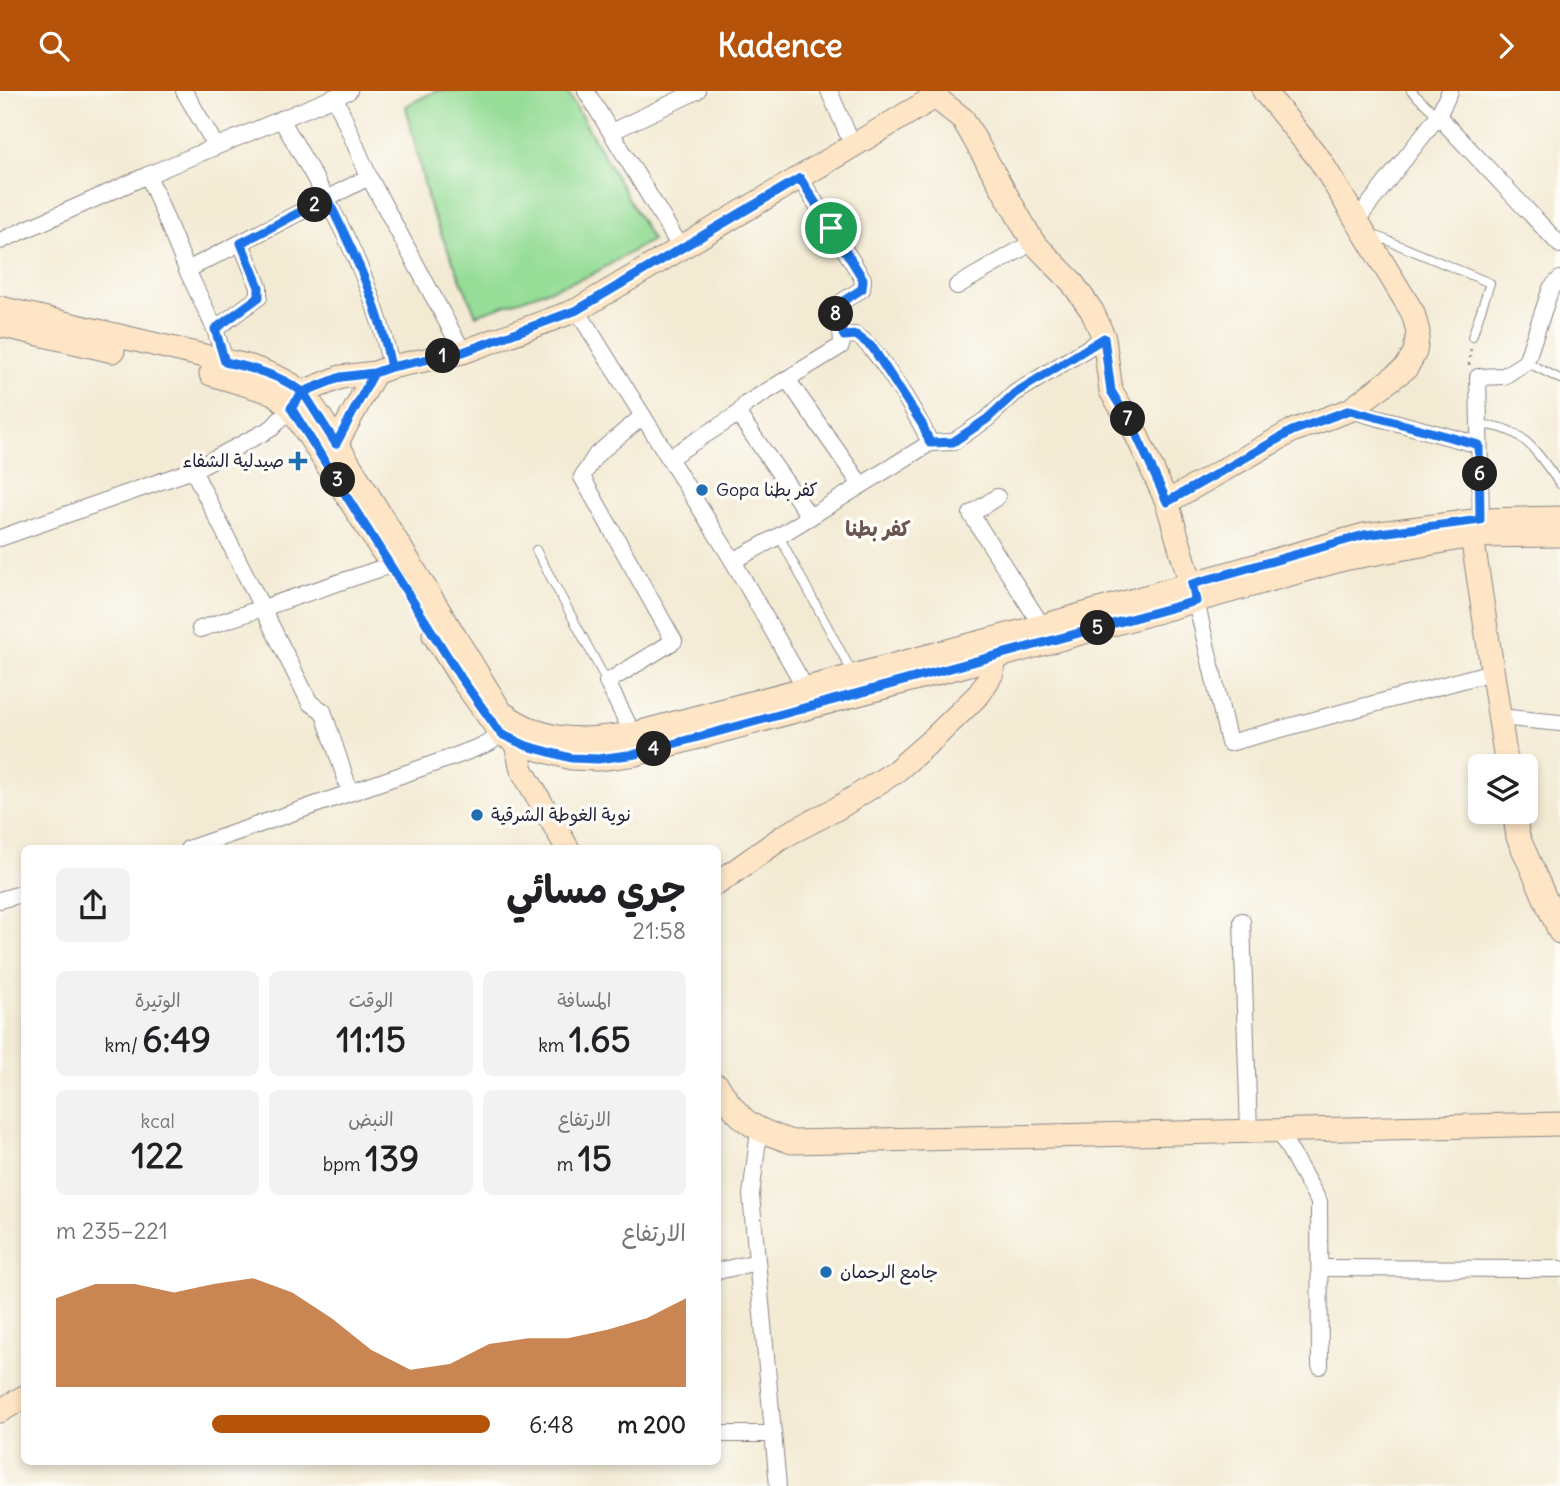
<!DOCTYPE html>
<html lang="ar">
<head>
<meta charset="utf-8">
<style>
	:root { --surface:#fff; --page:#f2f2f2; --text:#202124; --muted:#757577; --accent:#b45309 }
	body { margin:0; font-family:Delius,"Playpen Sans Arabic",sans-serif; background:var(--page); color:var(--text); direction:rtl; height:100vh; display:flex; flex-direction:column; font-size:26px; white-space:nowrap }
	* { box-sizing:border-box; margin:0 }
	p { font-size:23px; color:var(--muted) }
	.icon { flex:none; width:38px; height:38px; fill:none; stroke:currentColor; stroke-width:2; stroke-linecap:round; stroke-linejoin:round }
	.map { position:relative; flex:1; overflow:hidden; direction:ltr }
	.sheet { position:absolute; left:21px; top:754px; width:700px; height:620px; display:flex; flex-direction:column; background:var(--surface); border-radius:10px; box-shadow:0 4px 10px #0003; direction:rtl }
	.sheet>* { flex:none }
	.tools { position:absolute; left:1468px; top:663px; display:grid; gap:14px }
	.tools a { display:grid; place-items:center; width:70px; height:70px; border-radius:10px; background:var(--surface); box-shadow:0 4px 10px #0003; font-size:35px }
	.pin { position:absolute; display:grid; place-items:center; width:60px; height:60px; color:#fff; margin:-30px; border:4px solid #fff; border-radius:50%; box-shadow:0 2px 7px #0007 }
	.km { position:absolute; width:35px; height:35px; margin:-18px; border-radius:50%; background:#222; color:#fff; font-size:19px; line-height:35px; text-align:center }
	.round { display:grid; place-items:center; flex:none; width:74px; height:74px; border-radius:10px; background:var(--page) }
	.head { display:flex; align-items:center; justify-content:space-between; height:119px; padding:0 35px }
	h1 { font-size:38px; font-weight:700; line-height:52px }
	.metrics { display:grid; grid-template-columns:repeat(3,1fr); gap:10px; height:119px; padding:7px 35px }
	.metrics div { display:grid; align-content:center; border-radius:10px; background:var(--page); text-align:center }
	.metrics b { font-size:35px; font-weight:700 }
	.metrics small { font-size:19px; font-weight:400 }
	.metrics p { font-size:19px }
	.chart { height:196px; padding:14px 35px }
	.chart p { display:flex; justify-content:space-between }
	.chart svg { width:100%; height:126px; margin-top:7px; fill:var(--accent); opacity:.7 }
	ul { padding:0 35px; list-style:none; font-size:23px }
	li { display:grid; grid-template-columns:112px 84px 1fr; align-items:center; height:52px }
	li i { height:18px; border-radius:9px; background:var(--accent) }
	header { display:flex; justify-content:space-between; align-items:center; height:91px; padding:0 35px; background:var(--accent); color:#fff; font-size:32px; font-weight:700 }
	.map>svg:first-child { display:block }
	.green { fill:#96dd97; stroke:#5c8069; stroke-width:2 }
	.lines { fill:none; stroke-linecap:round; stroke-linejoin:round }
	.lane-casing { stroke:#8a8687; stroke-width:10 }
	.street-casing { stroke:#8a8687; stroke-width:18 }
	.secondary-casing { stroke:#8a8687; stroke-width:25 }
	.path { stroke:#8a8687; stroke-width:2.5; stroke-dasharray:2 5; stroke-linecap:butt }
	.lane { stroke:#fff; stroke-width:8 }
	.street { stroke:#fff; stroke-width:16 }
	.secondary { stroke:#fde5c5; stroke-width:23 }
	.route-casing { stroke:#fff; stroke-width:14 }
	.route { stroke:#1a73e8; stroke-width:9 }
	.poi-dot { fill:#1f6fb2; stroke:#fdfcf7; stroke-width:2.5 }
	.labels { text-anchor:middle; stroke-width:7; stroke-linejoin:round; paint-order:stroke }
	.poi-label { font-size:18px; fill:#22223b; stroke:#fdfcf7; text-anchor:start }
	.quarter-label { font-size:21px; font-weight:bold; fill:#6b5653; stroke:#fdfcf7 }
</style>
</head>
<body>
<header><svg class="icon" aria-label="forward" viewBox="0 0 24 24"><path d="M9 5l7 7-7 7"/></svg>Kadence<svg class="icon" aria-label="search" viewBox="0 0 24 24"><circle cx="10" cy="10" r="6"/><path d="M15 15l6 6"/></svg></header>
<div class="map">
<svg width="1560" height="1395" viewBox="0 0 1560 1395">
	<rect width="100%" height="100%" fill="#fdfcf7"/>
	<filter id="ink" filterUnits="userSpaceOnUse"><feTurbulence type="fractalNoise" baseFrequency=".0143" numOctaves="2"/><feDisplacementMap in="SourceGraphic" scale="14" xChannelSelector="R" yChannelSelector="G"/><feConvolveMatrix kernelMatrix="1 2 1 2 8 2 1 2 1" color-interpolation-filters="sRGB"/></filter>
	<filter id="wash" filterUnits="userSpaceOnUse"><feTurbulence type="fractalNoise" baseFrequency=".00686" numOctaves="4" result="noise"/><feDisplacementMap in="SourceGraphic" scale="28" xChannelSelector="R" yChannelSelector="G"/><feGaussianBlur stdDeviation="1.57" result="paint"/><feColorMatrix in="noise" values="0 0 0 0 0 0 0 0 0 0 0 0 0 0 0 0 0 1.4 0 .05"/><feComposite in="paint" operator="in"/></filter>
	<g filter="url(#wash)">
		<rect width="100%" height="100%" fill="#f3ead3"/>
		<polygon class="green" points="435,0 567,0 652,149 589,185 476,224 430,117 406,15"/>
	</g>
	<g filter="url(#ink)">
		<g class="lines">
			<g class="lane-casing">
				<g id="lane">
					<polyline points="1411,0 1438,25"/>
					<polyline points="1372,143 1490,192 1472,246"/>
					<polyline points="1526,271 1560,288"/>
					<path d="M1479,334C1523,334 1536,361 1560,393"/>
					<polyline points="779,445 853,583"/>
					<polyline points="536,459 607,591"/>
				</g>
			</g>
			<g class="street-casing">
				<g id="street">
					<polyline points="184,0 216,55"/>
					<polyline points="586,0 681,157"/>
					<polyline points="829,0 853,55"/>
					<polyline points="335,6 369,86 463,261"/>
					<polyline points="1438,25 1560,154"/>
					<path d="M281,28C328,109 372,182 391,276"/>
					<polyline points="611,41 697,0"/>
					<polyline points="148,84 187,179 215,238 225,270"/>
					<polyline points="1357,129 1438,25 1450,0"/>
					<polyline points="0,150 148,84 349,0"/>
					<polyline points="187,179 369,86"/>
					<polyline points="957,195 1033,151"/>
					<polyline points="577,219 733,470 806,598"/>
					<polyline points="215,238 259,206 259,196 241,152"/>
					<path d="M844,245C847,245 851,244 855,244C875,250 921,331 930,352"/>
					<polyline points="787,288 861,394"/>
					<polyline points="1350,319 1479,354"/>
					<polyline points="738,323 810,426"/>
					<path d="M669,367L738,323L746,313L841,255C845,240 835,229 837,214L862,198L863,188L800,87"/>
					<polyline points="193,379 310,612 323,620 350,701"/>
					<polyline points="997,406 971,423 1042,535"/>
					<polyline points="1481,429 1478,286 1504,285 1526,271 1551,197 1560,188"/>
					<polyline points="0,447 193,379 272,337 291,317"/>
					<polyline points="733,470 779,445 930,352 953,351 987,328 1015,302 1104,247"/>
					<polyline points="1196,510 1229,652 1492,581"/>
					<polyline points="200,538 391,474"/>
					<polyline points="1499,626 1560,632"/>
					<polyline points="633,643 607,591 674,550 582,386 596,364 643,325"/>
					<polyline points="188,758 453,666 489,652 501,643"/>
					<polyline points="0,809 24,802"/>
					<polyline points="1242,830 1249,1040"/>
					<polyline points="759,1040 751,1104 778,1395"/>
					<polyline points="1279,1040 1319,1111 1320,1275"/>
					<polyline points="1320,1177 1560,1178"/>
					<polyline points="718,1180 757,1171"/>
					<polyline points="718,1343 773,1343"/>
				</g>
			</g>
			<g class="secondary-casing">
				<g id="secondary">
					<polyline points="936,0 935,6 963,28 1033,151 1071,190 1092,220 1104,247 1111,300 1133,336 1167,411 1195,507"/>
					<path d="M0,217L251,276C288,289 299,294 321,327L501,621C547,654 580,650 633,643L1042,535L1364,444L1481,429L1560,427"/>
					<polyline points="0,234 113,260"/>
					<polyline points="211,283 274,302 291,317 383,461"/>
					<polyline points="295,311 303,301 341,286 375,282 391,276 463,261 577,219 935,6"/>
					<polyline points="336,353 375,282"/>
					<polyline points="1167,411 1292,340 1350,319 1406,277 1415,261 1418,241 1413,222 1320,69 1264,0"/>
					<polyline points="1479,432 1472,445 1507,676"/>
					<polyline points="434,544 461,587 501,643 527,655 571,667 598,668 636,663 996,566 1344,468 1472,445 1560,444"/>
					<polyline points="516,652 522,679 568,758"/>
					<polyline points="1514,721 1518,746 1560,841"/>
					<polyline points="718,792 784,745 838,717 895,681 934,647 980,602 992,582 996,566"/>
					<path d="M718,995C740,1031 751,1037 792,1051L1560,1033"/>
					<polyline points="0,1320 24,1306"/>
				</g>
			</g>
			<polyline class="path" points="1469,274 1471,256"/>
			<use href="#lane" class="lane"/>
			<use href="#street" class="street"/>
			<use href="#secondary" class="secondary"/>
		</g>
	</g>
	<g class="lines" filter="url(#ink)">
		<g class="route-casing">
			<path id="route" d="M831,137L800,87L577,219L463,261L391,276L374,282L341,286L303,301C279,284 253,277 225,271L215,238L259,206V196L241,152L327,107C356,166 378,211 391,276L374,282L336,353L303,301L291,317L461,587L501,643L527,655L571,667L598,668L636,663L1196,510L1192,493L1364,444L1480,429L1479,354L1350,319L1292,340L1167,411L1133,336L1111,300L1104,247L1015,302L987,328L953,351L930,352L922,333L872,256L856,244L844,245L836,225L837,214L862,198L863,188L831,137"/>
		</g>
		<use href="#route" class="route"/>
	</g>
	<g class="poi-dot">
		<path d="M294.5 359.5h7v7h7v7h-7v7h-7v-7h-7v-7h7z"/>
		<circle cx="702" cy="399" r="7"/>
		<circle cx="477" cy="724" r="7"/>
		<circle cx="826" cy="1181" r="7"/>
	</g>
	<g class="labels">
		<g class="poi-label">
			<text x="284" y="376" text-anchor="end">صيدلية الشفاء</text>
			<text x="716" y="405">Gopa كفر بطنا</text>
			<text x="491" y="730">نوية الغوطة الشرقية</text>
			<text x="840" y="1187">جامع الرحمان</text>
		</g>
		<g class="quarter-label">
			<text x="878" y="445">كفر بطنا</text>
		</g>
	</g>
</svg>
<div class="tools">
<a><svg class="icon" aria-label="layers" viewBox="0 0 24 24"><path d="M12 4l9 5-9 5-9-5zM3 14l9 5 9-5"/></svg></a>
</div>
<div class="pin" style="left:831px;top:137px;background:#1e9e55"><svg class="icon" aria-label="arrive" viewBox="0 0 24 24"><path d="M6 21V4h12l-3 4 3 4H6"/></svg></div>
<b class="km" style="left:443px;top:265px">1</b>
<b class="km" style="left:315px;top:114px">2</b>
<b class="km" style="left:338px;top:389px">3</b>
<b class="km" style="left:654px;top:658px">4</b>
<b class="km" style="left:1098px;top:537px">5</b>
<b class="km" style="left:1480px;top:383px">6</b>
<b class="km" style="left:1128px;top:328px">7</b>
<b class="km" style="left:836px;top:223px">8</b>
<section class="sheet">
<div class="head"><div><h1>جري مسائي</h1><p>21:58</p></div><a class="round"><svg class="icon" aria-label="share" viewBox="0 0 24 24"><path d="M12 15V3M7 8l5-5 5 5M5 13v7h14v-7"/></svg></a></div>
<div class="metrics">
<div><p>المسافة</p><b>1.65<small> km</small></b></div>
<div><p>الوقت</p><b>11:15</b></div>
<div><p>الوتيرة</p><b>6:49<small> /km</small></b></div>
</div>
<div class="metrics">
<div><p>الارتفاع</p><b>15<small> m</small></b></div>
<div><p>النبض</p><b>139<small> bpm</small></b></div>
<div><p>kcal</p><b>122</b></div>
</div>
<div class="chart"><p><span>الارتفاع</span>221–235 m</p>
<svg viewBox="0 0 160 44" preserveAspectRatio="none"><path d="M0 44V13L10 8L20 8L30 11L40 8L50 6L60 11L70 20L80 31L90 38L100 36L110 29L120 27L130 27L140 24L150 20L160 13V44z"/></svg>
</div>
<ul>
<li><b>200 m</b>6:48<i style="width:64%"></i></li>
</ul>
</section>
</div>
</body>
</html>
